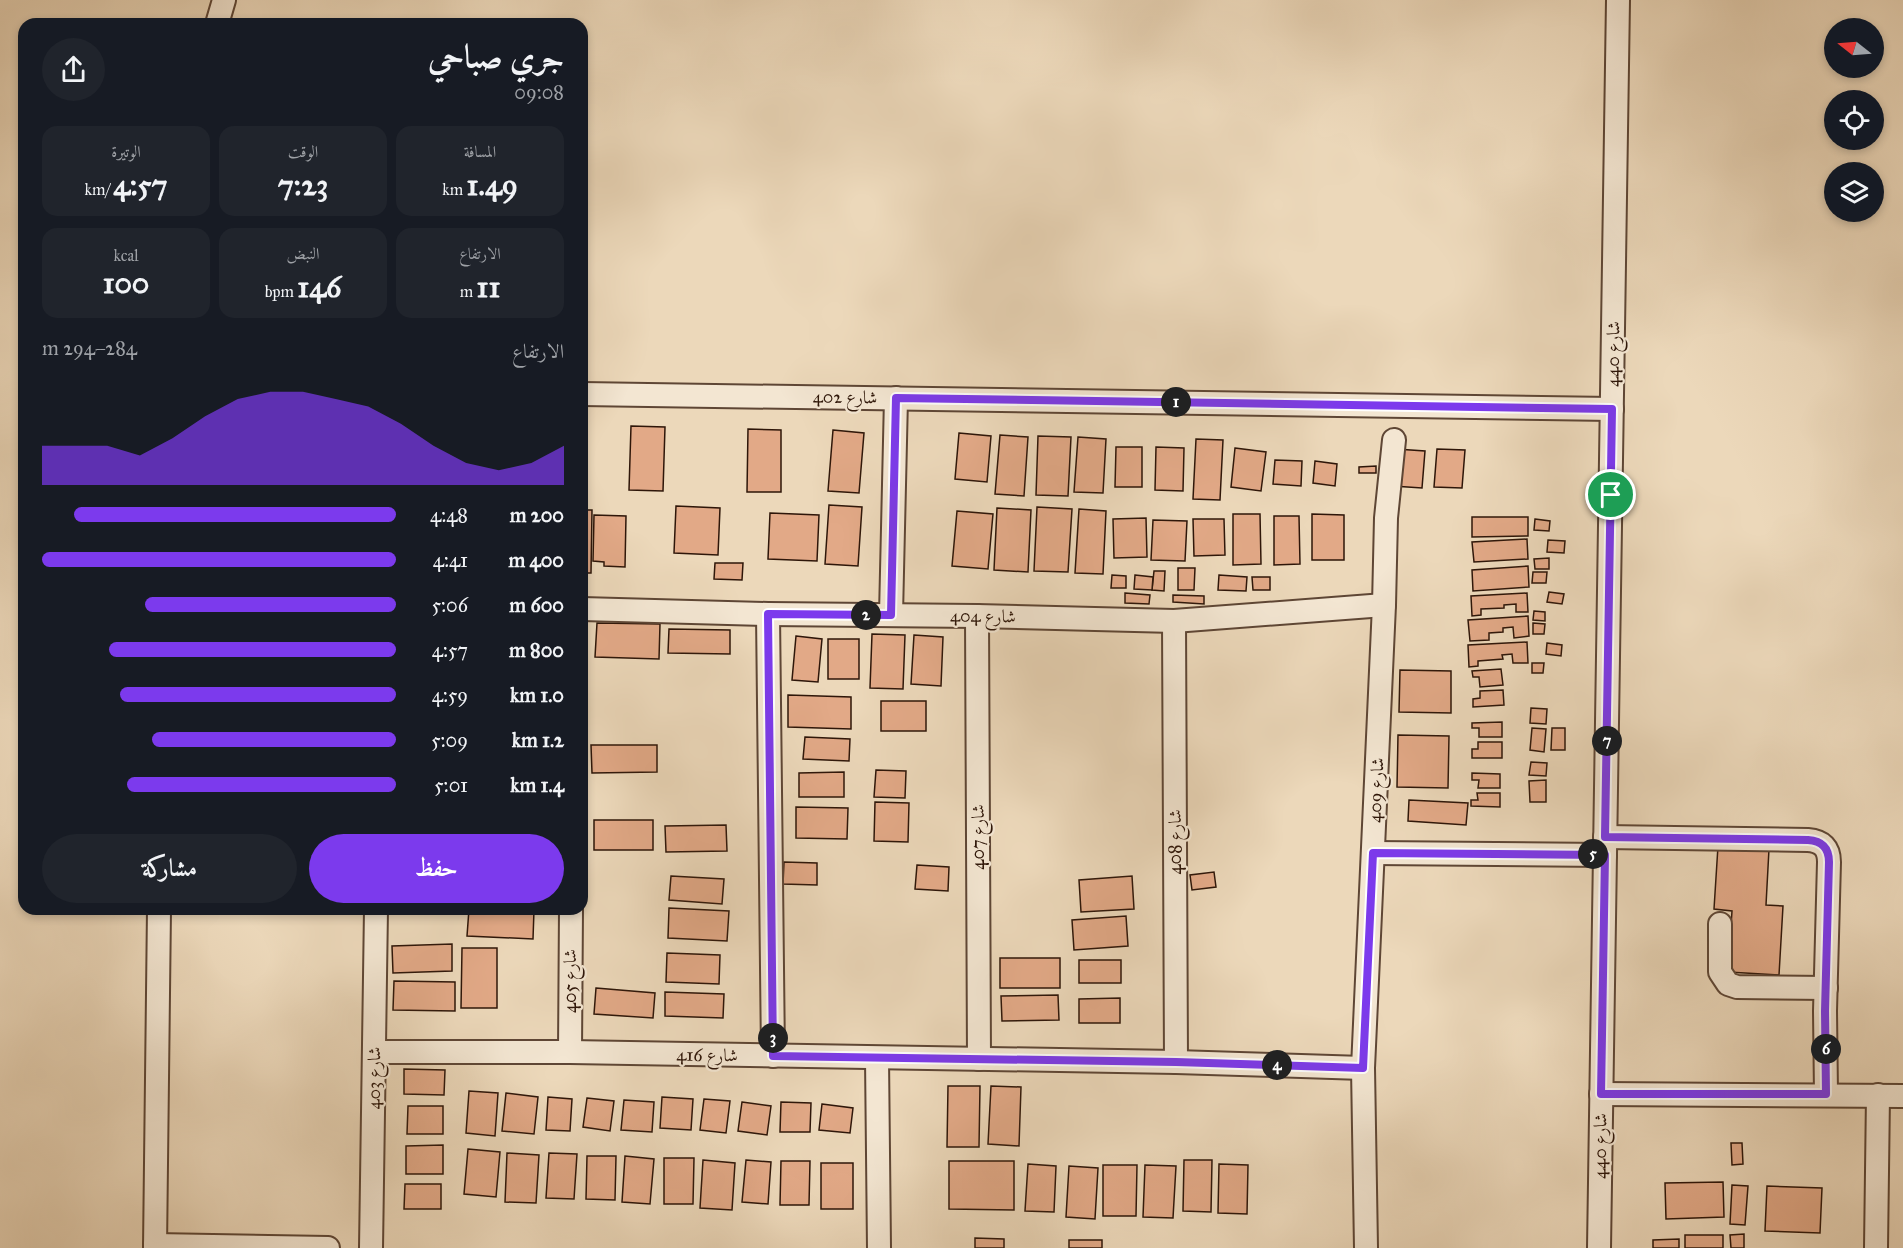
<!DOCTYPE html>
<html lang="ar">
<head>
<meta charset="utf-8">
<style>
	:root { --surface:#171b24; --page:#20242c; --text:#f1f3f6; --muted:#9ea1a6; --accent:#7c3aed }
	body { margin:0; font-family:"IM FELL Great Primer",Amiri,serif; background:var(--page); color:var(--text); direction:rtl; height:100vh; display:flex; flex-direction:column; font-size:22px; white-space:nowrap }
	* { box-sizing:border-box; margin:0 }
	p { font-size:20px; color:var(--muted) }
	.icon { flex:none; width:33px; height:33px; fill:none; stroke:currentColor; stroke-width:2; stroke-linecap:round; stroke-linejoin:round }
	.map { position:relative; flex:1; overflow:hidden; direction:ltr }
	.side { position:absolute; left:18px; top:18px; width:570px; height:897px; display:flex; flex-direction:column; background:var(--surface); border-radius:18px; box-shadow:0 3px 9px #0003; direction:rtl }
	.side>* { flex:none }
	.needle { width:39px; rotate:287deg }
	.controls { position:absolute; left:1824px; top:18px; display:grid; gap:12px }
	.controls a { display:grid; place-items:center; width:60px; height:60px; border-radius:50%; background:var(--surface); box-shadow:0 3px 9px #0003; font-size:30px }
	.pin { position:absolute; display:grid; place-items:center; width:51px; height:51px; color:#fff; margin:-26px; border:3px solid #fff; border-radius:50%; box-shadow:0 2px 6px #0007 }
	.km { position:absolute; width:30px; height:30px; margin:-15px; border-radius:50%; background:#222; color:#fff; font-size:16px; line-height:30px; text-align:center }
	.round { display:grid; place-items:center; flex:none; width:63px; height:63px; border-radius:32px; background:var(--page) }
	.summary { display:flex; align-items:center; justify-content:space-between; height:102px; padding:0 24px }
	h1 { font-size:33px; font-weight:700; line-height:45px }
	.stats { display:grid; grid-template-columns:repeat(3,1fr); gap:9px; height:102px; padding:6px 24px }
	.stats div { display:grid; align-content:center; border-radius:15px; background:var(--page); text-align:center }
	.stats b { font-size:30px; font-weight:700 }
	.stats small { font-size:16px; font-weight:400 }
	.stats p { font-size:16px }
	.chart { height:168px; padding:12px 24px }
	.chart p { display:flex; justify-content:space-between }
	.chart svg { width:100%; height:108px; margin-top:6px; fill:var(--accent); opacity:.7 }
	.primary-button { display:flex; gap:12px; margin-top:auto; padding:12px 24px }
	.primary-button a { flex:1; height:69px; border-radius:36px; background:var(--accent); color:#fff; font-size:24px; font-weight:700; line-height:69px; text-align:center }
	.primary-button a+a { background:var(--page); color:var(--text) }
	ul { padding:0 24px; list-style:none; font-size:20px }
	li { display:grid; grid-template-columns:96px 72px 1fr; align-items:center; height:45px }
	li i { height:15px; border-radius:8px; background:var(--accent) }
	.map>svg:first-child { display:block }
	.building { fill:#e2a987; stroke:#2e1609; stroke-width:1.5 }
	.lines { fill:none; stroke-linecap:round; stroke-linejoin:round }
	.minor-casing { stroke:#5e4635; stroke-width:26 }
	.minor { stroke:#f3e6d2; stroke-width:22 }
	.route-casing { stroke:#fff; stroke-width:12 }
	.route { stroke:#7c3aed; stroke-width:8 }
	.labels { text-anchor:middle; stroke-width:4.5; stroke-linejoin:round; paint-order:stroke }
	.street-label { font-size:18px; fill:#2e1609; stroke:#f3e6d2 }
</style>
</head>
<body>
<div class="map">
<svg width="1903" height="1248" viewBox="0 0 1903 1248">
	<rect width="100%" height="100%" fill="#ecd8ba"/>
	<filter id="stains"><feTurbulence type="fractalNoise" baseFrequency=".00333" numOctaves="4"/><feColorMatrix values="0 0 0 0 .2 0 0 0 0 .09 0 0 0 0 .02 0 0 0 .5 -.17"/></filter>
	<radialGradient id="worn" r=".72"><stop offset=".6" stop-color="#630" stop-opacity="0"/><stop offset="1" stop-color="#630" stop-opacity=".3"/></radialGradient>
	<g class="building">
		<polygon points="631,426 665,427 663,491 629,490"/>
		<polygon points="748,429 781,430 781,492 747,492"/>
		<polygon points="833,430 864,433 859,493 828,491"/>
		<polygon points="959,433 991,436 987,482 955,479"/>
		<polygon points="1000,435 1028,437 1024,496 995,494"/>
		<polygon points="1038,436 1071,437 1068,496 1036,495"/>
		<polygon points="1078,437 1106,439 1103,493 1074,492"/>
		<polygon points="1196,439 1223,440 1220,500 1193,499"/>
		<polygon points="1116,447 1142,447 1142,487 1115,487"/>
		<polygon points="1156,447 1184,448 1183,491 1155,490"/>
		<polygon points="1235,448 1266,452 1261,491 1231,487"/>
		<polygon points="1396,449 1425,451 1422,488 1393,486"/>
		<polygon points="1437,449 1465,450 1462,488 1434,487"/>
		<polygon points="1275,460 1302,461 1301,486 1273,484"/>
		<polygon points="1315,461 1337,464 1335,486 1313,483"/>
		<polygon points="1376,466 1376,473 1359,473 1359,467"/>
		<polygon points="829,505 862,507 858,566 825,564"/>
		<polygon points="676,506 720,508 718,555 674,553"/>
		<polygon points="1037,507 1072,509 1068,572 1034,571"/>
		<polygon points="997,508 1031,510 1028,572 994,570"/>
		<polygon points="1079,509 1106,511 1103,574 1075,573"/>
		<polygon points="582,510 592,510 591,573 582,573"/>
		<polygon points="957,511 993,514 988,569 952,566"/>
		<polygon points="770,513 819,515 817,561 768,559"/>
		<polygon points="1233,514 1260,514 1261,564 1233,565"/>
		<polygon points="1312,514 1344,515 1344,560 1312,560"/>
		<polygon points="594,515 626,516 625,567 604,566 604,562 593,561"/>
		<polygon points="1274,516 1299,516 1300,564 1274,565"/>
		<polygon points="1472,517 1528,517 1528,536 1472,537"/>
		<polygon points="1146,518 1147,557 1114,558 1113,519"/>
		<polygon points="1193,519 1224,519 1225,555 1194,556"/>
		<polygon points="1535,519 1550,521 1549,531 1534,530"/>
		<polygon points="1153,520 1187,521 1185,561 1151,560"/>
		<polygon points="1527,539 1528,559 1474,562 1472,542"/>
		<polygon points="1548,540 1565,541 1564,553 1547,552"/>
		<polygon points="1549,558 1549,569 1535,569 1534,559"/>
		<polygon points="715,563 743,563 742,580 714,579"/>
		<polygon points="1528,566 1529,587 1473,591 1472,570"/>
		<polygon points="1178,568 1195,568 1194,590 1178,590"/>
		<polygon points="1154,571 1165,571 1164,591 1152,590"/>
		<polygon points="1533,572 1547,572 1546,583 1532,583"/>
		<polygon points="1112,575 1126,576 1126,588 1111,588"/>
		<polygon points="1135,575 1153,577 1152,590 1134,589"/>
		<polygon points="1219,575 1247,577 1246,591 1218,590"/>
		<polygon points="1252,577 1270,577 1270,590 1253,590"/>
		<polygon points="1549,592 1564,594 1562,604 1547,602"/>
		<polygon points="1125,593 1150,595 1149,604 1125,603"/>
		<polygon points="1527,593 1528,612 1516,612 1516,604 1504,605 1504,608 1481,609 1481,615 1472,616 1471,596"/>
		<polygon points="1173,595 1204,596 1204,604 1173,602"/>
		<polygon points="1534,611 1545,612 1545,621 1533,620"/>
		<polygon points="1528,616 1529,636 1514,638 1513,627 1503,628 1503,632 1489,633 1489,640 1470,641 1468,620"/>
		<polygon points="597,623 660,624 659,659 595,657"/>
		<polygon points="1533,623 1545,624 1544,634 1533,634"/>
		<polygon points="669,629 730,630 730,654 668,653"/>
		<polygon points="872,634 905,635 903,689 870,688"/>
		<polygon points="914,635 943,637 941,686 911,684"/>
		<polygon points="796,636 822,639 818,682 792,680"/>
		<rect x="828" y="639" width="31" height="40"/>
		<polygon points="1527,642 1528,663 1513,663 1512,654 1502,655 1503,659 1478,661 1478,666 1469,667 1468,645"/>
		<polygon points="1547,643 1562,645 1561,656 1546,654"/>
		<polygon points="1532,663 1544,663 1543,673 1532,673"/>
		<polygon points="1501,669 1503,685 1480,687 1479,677 1473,677 1472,671"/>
		<polygon points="1400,670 1451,671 1451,713 1399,712"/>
		<polygon points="1503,690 1504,705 1473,707 1473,699 1480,698 1480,691"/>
		<polygon points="788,695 851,697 851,729 788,727"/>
		<rect x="881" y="701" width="45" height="30"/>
		<polygon points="1531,708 1547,709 1546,724 1530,723"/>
		<polygon points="1502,722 1502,737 1479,737 1479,728 1472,728 1472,723"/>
		<polygon points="1532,728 1546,729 1544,752 1530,750"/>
		<polygon points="1552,728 1565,728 1565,750 1551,750"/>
		<polygon points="1398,735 1449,736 1448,788 1397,787"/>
		<polygon points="805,737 850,739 849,761 803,759"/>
		<polygon points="1478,742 1502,742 1502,758 1472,758 1472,749 1478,749"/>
		<polygon points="591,745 657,745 657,772 592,773"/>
		<polygon points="1531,762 1547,763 1546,776 1529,775"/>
		<polygon points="876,770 906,771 905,798 874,797"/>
		<polygon points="844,772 844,797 799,797 799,773"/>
		<polygon points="1472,773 1500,774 1500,788 1478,788 1479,780 1472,780"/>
		<polygon points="1546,780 1546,802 1530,802 1529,781"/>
		<polygon points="1477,793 1500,793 1500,807 1471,806 1471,800 1478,800"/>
		<polygon points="1409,800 1468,803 1466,825 1408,821"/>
		<polygon points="875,802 909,803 908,842 874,841"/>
		<polygon points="796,807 848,808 847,839 796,838"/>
		<rect x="594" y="820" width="59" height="30"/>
		<polygon points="726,825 727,851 666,852 665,826"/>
		<polygon points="1718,846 1769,849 1766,905 1783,906 1779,975 1728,972 1732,911 1714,909"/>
		<polygon points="784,862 817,863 817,885 783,884"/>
		<polygon points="917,865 949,867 948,891 915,889"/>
		<polygon points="1214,872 1216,887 1192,890 1190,875"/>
		<polygon points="671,876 724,879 722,904 669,900"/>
		<polygon points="1132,876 1134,909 1081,912 1079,880"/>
		<polygon points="669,908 729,911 727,941 668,938"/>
		<polygon points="469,909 534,910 533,939 467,936"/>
		<polygon points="1126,916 1128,946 1074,950 1072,920"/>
		<polygon points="452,944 452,971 393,973 392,946"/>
		<polygon points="462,948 497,948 497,1008 461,1008"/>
		<polygon points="667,953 720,955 719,984 666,982"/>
		<rect x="1000" y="958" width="60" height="30"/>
		<rect x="1079" y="960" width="42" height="23"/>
		<polygon points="394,981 455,982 455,1011 393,1010"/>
		<polygon points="596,988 655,993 653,1018 594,1014"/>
		<polygon points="665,992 724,994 723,1018 665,1016"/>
		<polygon points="1058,995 1059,1020 1002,1021 1001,996"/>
		<polygon points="1120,998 1120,1023 1079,1023 1079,999"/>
		<polygon points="404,1069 445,1070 444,1095 404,1094"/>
		<polygon points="948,1086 980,1086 979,1147 947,1147"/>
		<polygon points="991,1086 1021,1087 1019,1146 988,1144"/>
		<polygon points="469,1091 498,1093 495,1136 466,1133"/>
		<polygon points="506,1093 538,1097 534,1134 502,1131"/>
		<polygon points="548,1097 572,1099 570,1131 546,1130"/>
		<polygon points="662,1097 693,1099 691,1130 660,1128"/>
		<polygon points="587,1098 614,1101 610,1131 583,1127"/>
		<polygon points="704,1099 730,1101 726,1133 700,1130"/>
		<polygon points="624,1100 654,1102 652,1132 621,1130"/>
		<polygon points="742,1102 771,1106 767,1135 738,1131"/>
		<polygon points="781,1102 811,1103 810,1132 780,1132"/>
		<polygon points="822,1104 853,1108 850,1133 819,1130"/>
		<polygon points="408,1106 443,1106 443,1134 407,1134"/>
		<polygon points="1731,1143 1742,1143 1743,1164 1732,1165"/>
		<polygon points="443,1145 443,1174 406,1174 406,1146"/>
		<polygon points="468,1149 500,1152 496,1197 464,1194"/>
		<polygon points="507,1153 539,1155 536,1203 505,1202"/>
		<polygon points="549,1153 577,1154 574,1199 546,1198"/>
		<polygon points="587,1156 616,1156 615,1200 586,1199"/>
		<polygon points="625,1156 654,1159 650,1204 622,1202"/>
		<polygon points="664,1158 694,1158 693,1204 664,1204"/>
		<polygon points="703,1160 735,1163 732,1210 700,1208"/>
		<polygon points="746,1160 771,1162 768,1204 742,1202"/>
		<polygon points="1184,1160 1212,1160 1211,1212 1183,1211"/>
		<polygon points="781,1161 810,1161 809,1205 780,1205"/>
		<polygon points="949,1161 1014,1161 1014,1210 949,1209"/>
		<rect x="821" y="1163" width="32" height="46"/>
		<polygon points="1028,1164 1056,1166 1054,1212 1025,1211"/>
		<polygon points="1219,1164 1248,1165 1247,1214 1218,1213"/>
		<polygon points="1103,1165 1137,1165 1136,1216 1103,1216"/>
		<polygon points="1145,1165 1176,1166 1173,1218 1143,1217"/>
		<polygon points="1069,1166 1098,1168 1095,1219 1066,1217"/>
		<polygon points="1723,1182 1724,1217 1666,1219 1665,1183"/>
		<polygon points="405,1184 441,1184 441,1209 404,1209"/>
		<polygon points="1732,1185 1748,1186 1745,1225 1730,1224"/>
		<polygon points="1767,1186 1822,1188 1820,1233 1765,1231"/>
		<polygon points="1744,1234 1744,1248 1731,1248 1730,1235"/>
		<rect x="1685" y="1235" width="38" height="13"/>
		<polygon points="975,1238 1004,1239 1004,1248 975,1248"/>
		<polygon points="1679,1239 1679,1248 1653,1248 1653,1240"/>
		<rect x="1069" y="1240" width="33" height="8"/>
	</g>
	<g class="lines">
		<g class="minor-casing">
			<g id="minor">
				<polyline points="217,24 224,0"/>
				<polyline points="582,394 1612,409"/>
				<polyline points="582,609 768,614 977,616 1174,621 1384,605"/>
				<polyline points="768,614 773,1056"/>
				<polyline points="891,615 896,398"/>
				<polyline points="977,616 979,1059"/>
				<polyline points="1174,621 1176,1062"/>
				<path d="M1605,837L1808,840C1822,841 1829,848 1829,862L1825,1011L1826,1094"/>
				<polyline points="1373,853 1605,855"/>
				<polyline points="1720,924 1720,972 1728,984 1737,987 1826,988"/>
				<polyline points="374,1052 570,1052 1176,1062 1363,1068"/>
				<polyline points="570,1052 571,909"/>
				<polyline points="877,1058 879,1248"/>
				<polyline points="1601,1094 1903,1096"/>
				<polyline points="155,1245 328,1248"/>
				<polyline points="155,1248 159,909"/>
				<polyline points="371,1248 376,909"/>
				<polyline points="1366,1248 1363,1068 1384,605 1386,518 1394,440"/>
				<polyline points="1599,1248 1618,0"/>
				<polyline points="1876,1248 1878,1095"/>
			</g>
		</g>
		<use href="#minor" class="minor"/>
	</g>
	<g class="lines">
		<g class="route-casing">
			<path id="route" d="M896,398L1612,409L1605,837L1808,840C1822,841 1829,848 1829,862L1825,1011L1826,1094H1601L1605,855L1373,853L1363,1068L1176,1062L773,1056L768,614L891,615Z"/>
		</g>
		<use href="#route" class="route"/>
	</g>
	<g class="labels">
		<g class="street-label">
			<text transform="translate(1613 354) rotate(-89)" y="6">شارع 440</text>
			<text transform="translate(845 397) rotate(1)" y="6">شارع 402</text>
			<text transform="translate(983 616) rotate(1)" y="6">شارع 404</text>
			<text transform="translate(1376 790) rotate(-87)" y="6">شارع 409</text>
			<text transform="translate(978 837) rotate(-90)" y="6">شارع 407</text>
			<text transform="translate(1175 842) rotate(-90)" y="6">شارع 408</text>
			<text transform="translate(570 981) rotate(-90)" y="6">شارع 405</text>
			<text transform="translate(707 1055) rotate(1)" y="6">شارع 416</text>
			<text transform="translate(374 1078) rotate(-89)" y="6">شارع 403</text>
			<text transform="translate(1600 1146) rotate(-89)" y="6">شارع 440</text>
		</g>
	</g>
	<rect width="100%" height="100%" filter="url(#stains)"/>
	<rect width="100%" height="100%" fill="url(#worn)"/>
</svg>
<div class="controls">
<a><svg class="needle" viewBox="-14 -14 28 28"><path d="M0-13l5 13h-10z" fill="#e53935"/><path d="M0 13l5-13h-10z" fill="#9ea1a6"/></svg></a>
<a><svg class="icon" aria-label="locate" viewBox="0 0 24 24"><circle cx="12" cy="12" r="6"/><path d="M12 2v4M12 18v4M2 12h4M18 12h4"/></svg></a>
<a><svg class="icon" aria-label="layers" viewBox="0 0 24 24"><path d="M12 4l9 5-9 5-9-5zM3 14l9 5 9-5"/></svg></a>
</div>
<div class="pin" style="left:1611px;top:495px;background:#1e9e55"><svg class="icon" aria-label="arrive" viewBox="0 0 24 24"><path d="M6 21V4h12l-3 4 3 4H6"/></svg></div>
<b class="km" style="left:1176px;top:402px">1</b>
<b class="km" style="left:866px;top:615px">2</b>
<b class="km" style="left:773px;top:1038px">3</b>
<b class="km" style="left:1277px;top:1065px">4</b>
<b class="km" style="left:1593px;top:854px">5</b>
<b class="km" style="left:1826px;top:1049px">6</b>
<b class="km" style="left:1607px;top:741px">7</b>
<section class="side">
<div class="summary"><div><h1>جري صباحي</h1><p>09:08</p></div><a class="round"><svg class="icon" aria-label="share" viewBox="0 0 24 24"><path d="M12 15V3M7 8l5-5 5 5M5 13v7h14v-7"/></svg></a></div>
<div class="stats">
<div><p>المسافة</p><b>1.49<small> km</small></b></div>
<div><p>الوقت</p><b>7:23</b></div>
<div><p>الوتيرة</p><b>4:57<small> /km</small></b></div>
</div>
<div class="stats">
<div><p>الارتفاع</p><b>11<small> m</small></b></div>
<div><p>النبض</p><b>146<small> bpm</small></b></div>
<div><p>kcal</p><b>100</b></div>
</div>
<div class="chart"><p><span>الارتفاع</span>284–294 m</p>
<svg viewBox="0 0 160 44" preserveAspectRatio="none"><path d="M0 44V28L10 28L20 28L30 32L40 25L50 16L60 9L70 6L80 6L90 9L100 12L110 19L120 28L130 35L140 38L150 35L160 28V44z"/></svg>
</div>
<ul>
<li><b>200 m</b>4:48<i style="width:91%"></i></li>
<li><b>400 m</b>4:41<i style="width:100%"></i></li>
<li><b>600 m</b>5:06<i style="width:71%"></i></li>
<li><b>800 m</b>4:57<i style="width:81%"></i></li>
<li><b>1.0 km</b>4:59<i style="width:78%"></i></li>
<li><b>1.2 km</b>5:09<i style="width:69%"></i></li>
<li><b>1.4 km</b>5:01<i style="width:76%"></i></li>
</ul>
<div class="primary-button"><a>حفظ</a><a>مشاركة</a></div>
</section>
</div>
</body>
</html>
